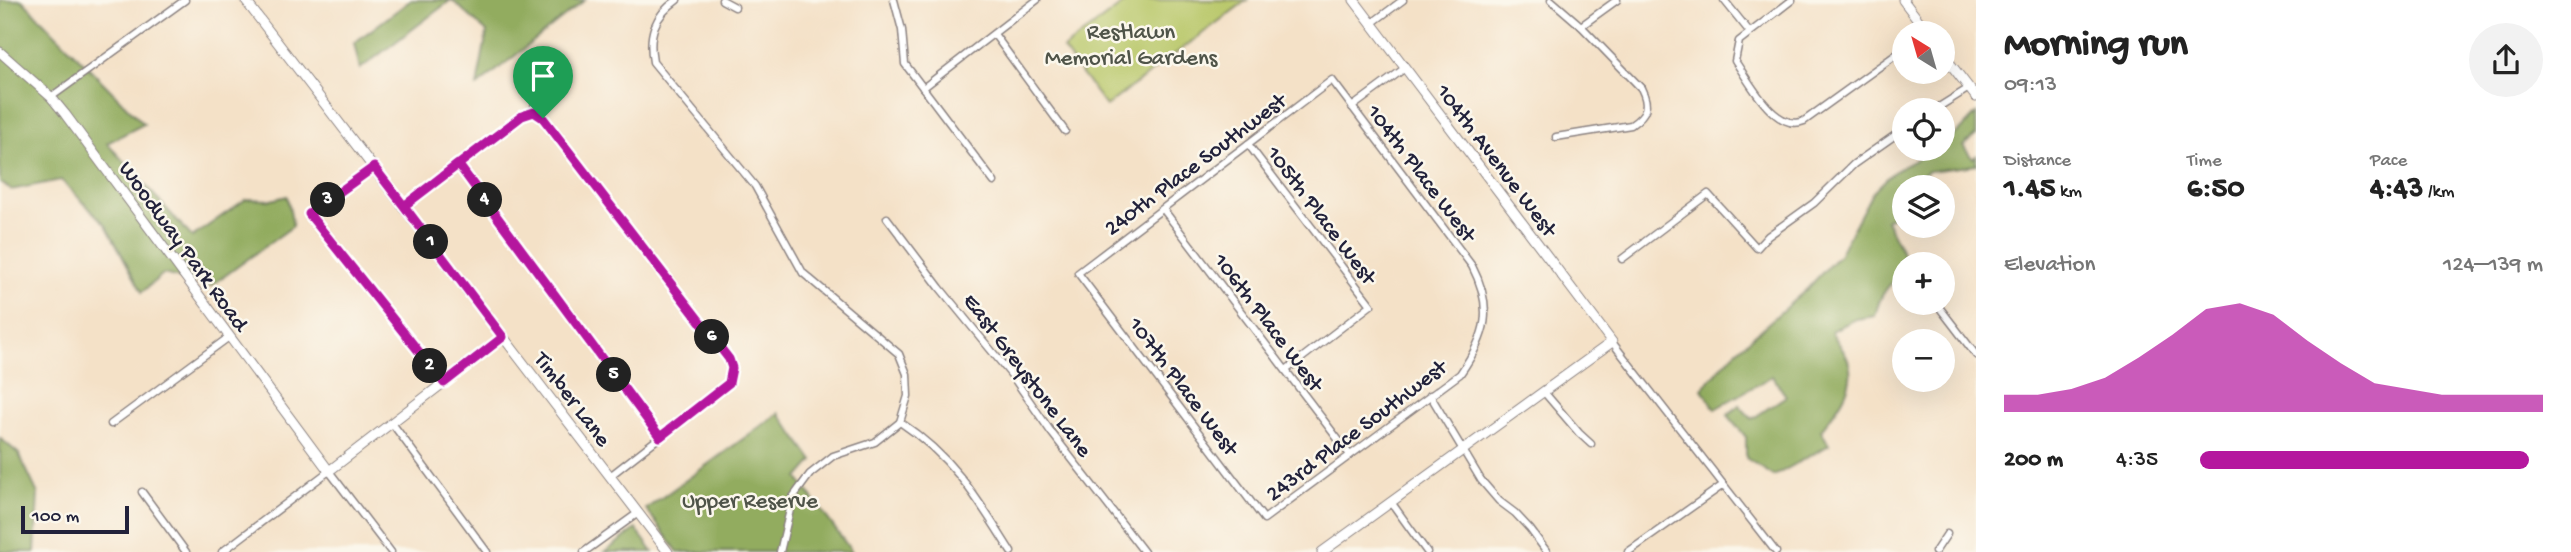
<!DOCTYPE html>
<html lang="en">
<head>
<meta charset="utf-8">
<style>
	:root { --surface:#fff; --page:#f2f2f2; --text:#222; --muted:#767676; --accent:#b5179e }
	body { margin:0; font-family:"Gochi Hand",sans-serif; background:var(--page); color:var(--text); height:100vh; display:flex; flex-direction:column; font-size:26px; white-space:nowrap }
	* { box-sizing:border-box; margin:0 }
	p { font-size:23px; color:var(--muted) }
	.icon { flex:none; width:38px; height:38px; fill:none; stroke:currentColor; stroke-width:2; stroke-linecap:round; stroke-linejoin:round }
	.map { position:relative; flex:1; overflow:hidden }
	.side { display:flex; flex-direction:column; background:var(--surface); width:595px }
	.side>* { flex:none }
	.needle { width:46px; rotate:323deg }
	.tools { position:absolute; left:1892px; top:21px; display:grid; gap:14px }
	.tools a { display:grid; place-items:center; width:63px; height:63px; border-radius:50%; background:var(--surface); box-shadow:0 7px 28px #0002; font-size:35px }
	.scale { position:absolute; left:21px; bottom:18px; width:108px; box-sizing:border-box; padding-left:7px; border:4px solid #22223b; border-top:0; font-size:19px; line-height:24px; white-space:nowrap; color:#22223b; -webkit-text-stroke:5px #fbf7ec; paint-order:stroke }
	.pin { position:absolute; display:grid; place-items:center; width:60px; height:60px; color:#fff; margin:-72px -30px; border-radius:50% 50% 50% 0; rotate:-45deg; box-shadow:0 0 7px #0007 }
	.pin .icon { rotate:45deg }
	.km { position:absolute; width:35px; height:35px; margin:-18px; border-radius:50%; background:#222; color:#fff; font-size:19px; line-height:35px; text-align:center }
	.round { display:grid; place-items:center; flex:none; width:74px; height:74px; border-radius:37px; background:var(--page) }
	.head { display:flex; align-items:center; justify-content:space-between; height:119px; padding:0 28px }
	h1 { font-size:38px; font-weight:700; line-height:52px }
	.figures { display:grid; grid-template-columns:repeat(3,1fr); gap:10px; height:119px; padding:7px 28px }
	.figures div { display:grid; align-content:center }
	.figures b { font-size:30px; font-weight:700 }
	.figures small { font-size:19px; font-weight:400 }
	.figures p { font-size:19px }
	.chart { height:196px; padding:14px 28px }
	.chart p { display:flex; justify-content:space-between }
	.chart svg { width:100%; height:126px; margin-top:7px; fill:var(--accent); opacity:.7 }
	ul { padding:0 28px; list-style:none; font-size:23px }
	li { display:grid; grid-template-columns:112px 84px 1fr; align-items:center; height:52px }
	li i { height:18px; border-radius:9px; background:var(--accent) }
	main { display:flex; flex:1; min-height:0 }
	.map>svg:first-child { display:block }
	.green { fill:#b9c86b; stroke:#6e7553; stroke-width:2 }
	.forest { fill:#92ac5f; stroke:#5a674d; stroke-width:2 }
	.lines { fill:none; stroke-linecap:round; stroke-linejoin:round }
	.street-casing { stroke:#8b8281; stroke-width:9 }
	.secondary-casing { stroke:#8b8281; stroke-width:11 }
	.street { stroke:#fff; stroke-width:6 }
	.secondary { stroke:#fff; stroke-width:9 }
	.route-casing { stroke:#fff; stroke-width:14 }
	.route { stroke:#b5179e; stroke-width:9 }
	.labels { text-anchor:middle; stroke-width:5; stroke-linejoin:round; paint-order:stroke }
	.park-label { font-size:23px; fill:#4f5449; stroke:#fbf7ec }
	.street-label { font-size:23px; fill:#22223b; stroke:#fbf7ec }
</style>
</head>
<body>
<main>
<div class="map">
<svg width="1976" height="552" viewBox="0 0 1976 552">
	<rect width="100%" height="100%" fill="#fbf7ec"/>
	<filter id="ink" filterUnits="userSpaceOnUse"><feTurbulence type="fractalNoise" baseFrequency=".0143" numOctaves="2"/><feDisplacementMap in="SourceGraphic" scale="14" xChannelSelector="R" yChannelSelector="G"/><feConvolveMatrix kernelMatrix="1 2 1 2 8 2 1 2 1" color-interpolation-filters="sRGB"/></filter>
	<filter id="wash" filterUnits="userSpaceOnUse"><feTurbulence type="fractalNoise" baseFrequency=".00686" numOctaves="4" result="noise"/><feDisplacementMap in="SourceGraphic" scale="28" xChannelSelector="R" yChannelSelector="G"/><feGaussianBlur stdDeviation="1.57" result="paint"/><feColorMatrix in="noise" values="0 0 0 0 0 0 0 0 0 0 0 0 0 0 0 0 0 1.4 0 .05"/><feComposite in="paint" operator="in"/></filter>
	<g filter="url(#wash)">
		<rect width="100%" height="100%" fill="#f4e1c7"/>
		<polygon class="green" points="1128,0 1247,0 1106,106 1063,49"/>
		<g class="forest">
			<polygon points="0,0 22,0 144,124 107,143 192,237 246,199 271,200 287,196 293,226 211,286 163,274 142,292 106,225 61,180 11,190 0,182"/>
			<polygon points="411,0 451,0 360,69 354,43"/>
			<polygon points="452,0 585,0 477,86 487,32"/>
			<path d="M1976,114V135L1963,146L1973,159L1976,156V165L1929,171L1904,187L1903,210L1886,220L1908,264H1904V272C1887,285 1880,295 1875,316L1856,319L1831,331C1836,340 1844,350 1848,360C1858,386 1835,411 1821,430L1829,445L1774,476L1746,458V437L1728,415L1739,405L1752,419L1786,396L1772,376L1715,409L1702,389L1733,354L1807,289L1839,255L1872,193L1892,173L1934,149H1942L1943,143L1961,130Z"/>
			<polygon points="779,413 813,461 798,478 852,552 678,552 646,509"/>
			<polygon points="0,438 19,454 38,494 35,552 0,552"/>
			<polygon points="636,529 653,552 605,552"/>
		</g>
	</g>
	<g filter="url(#ink)">
		<g class="lines">
			<g class="street-casing">
				<g id="street">
					<path d="M677,0C654,16 648,35 653,62L755,186L803,273L899,354L907,374L908,396L900,422"/>
					<polyline points="722,0 735,7"/>
					<polyline points="894,0 902,30 905,64 994,182"/>
					<path d="M1551,0L1581,26L1641,88C1650,106 1647,114 1631,125L1556,137"/>
					<polyline points="1724,0 1749,31"/>
					<path d="M1792,0L1739,41L1735,61C1749,81 1775,133 1804,121L1904,49"/>
					<polyline points="1372,23 1403,0"/>
					<polyline points="1581,26 1617,0"/>
					<polyline points="994,34 1065,131"/>
					<polyline points="538,57 534,112 543,118 729,359 732,368 729,383 610,476"/>
					<path d="M1332,80L1472,266C1494,309 1487,335 1460,374L1264,519L1078,273Z"/>
					<polyline points="923,88 1037,0"/>
					<polyline points="51,97 185,0"/>
					<polyline points="1352,107 1405,68"/>
					<polyline points="1934,110 1969,88"/>
					<polyline points="1248,144 1371,305 1286,370"/>
					<polyline points="458,164 660,437"/>
					<polyline points="374,167 309,214 444,383"/>
					<polyline points="403,206 522,116 534,112"/>
					<polyline points="1163,209 1350,455"/>
					<polyline points="887,218 940,288 1013,377 1051,432 1144,552"/>
					<polyline points="1622,259 1708,194 1757,248 1768,236 1814,203 1854,164 1904,129"/>
					<polyline points="1936,303 1976,355"/>
					<polyline points="1612,342 1776,552"/>
					<polyline points="1544,392 1579,433 1591,444"/>
					<polyline points="1430,395 1481,480 1499,501 1515,513 1530,529 1547,552"/>
					<path d="M900,422C954,458 977,498 1011,552"/>
					<polyline points="392,423 487,552"/>
					<polyline points="111,424 229,337"/>
					<polyline points="142,492 186,552"/>
					<polyline points="1391,502 1427,552"/>
					<polyline points="222,552 329,471 391,552"/>
					<polyline points="584,552 638,513"/>
					<polyline points="780,552 793,497 810,474 833,456 875,442 900,422"/>
					<polyline points="1628,552 1723,485"/>
					<polyline points="1935,552 1947,534"/>
				</g>
			</g>
			<g class="secondary-casing">
				<g id="secondary">
					<polyline points="245,0 668,552"/>
					<polyline points="1903,0 1928,33"/>
					<polyline points="0,52 51,97 65,114 329,471 503,337"/>
					<polyline points="1942,53 1976,97"/>
					<polyline points="1322,552 1612,342 1354,0"/>
				</g>
			</g>
			<use href="#street" class="street"/>
			<use href="#secondary" class="secondary"/>
		</g>
	</g>
	<g class="lines" filter="url(#ink)">
		<g class="route-casing">
			<polyline id="route" points="543,118 534,112 522,116 404,206 503,337 444,383 309,214 374,167 404,206 458,164 660,437 729,383 732,368 729,359 543,118"/>
		</g>
		<use href="#route" class="route"/>
	</g>
	<g class="labels">
		<g class="park-label">
			<text x="1131" y="38">Restlawn<tspan x="1131" dy="26">Memorial Gardens</tspan></text>
			<text x="750" y="507">Upper Reserve</text>
		</g>
		<g class="street-label">
			<text transform="translate(1498 159) rotate(53)" y="8">104th Avenue West</text>
			<text transform="translate(1194 163) rotate(-37)" y="8">240th Place Southwest</text>
			<text transform="translate(1423 172) rotate(53)" y="8">104th Place West</text>
			<text transform="translate(1323 214) rotate(53)" y="8">105th Place West</text>
			<text transform="translate(185 245) rotate(54)" y="8">Woodway Park Road</text>
			<text transform="translate(1270 321) rotate(53)" y="8">106th Place West</text>
			<text transform="translate(1029 374) rotate(53)" y="8">East Greystone Lane</text>
			<text transform="translate(1185 385) rotate(53)" y="8">107th Place West</text>
			<text transform="translate(574 398) rotate(53)" y="8">Timber Lane</text>
			<text transform="translate(1355 429) rotate(-37)" y="8">243rd Place Southwest</text>
		</g>
	</g>
</svg>
<div class="tools">
<a><svg class="needle" viewBox="-14 -14 28 28"><path d="M0-13l5 13h-10z" fill="#e53935"/><path d="M0 13l5-13h-10z" fill="#767676"/></svg></a>
<a><svg class="icon" aria-label="locate" viewBox="0 0 24 24"><circle cx="12" cy="12" r="6"/><path d="M12 2v4M12 18v4M2 12h4M18 12h4"/></svg></a>
<a><svg class="icon" aria-label="layers" viewBox="0 0 24 24"><path d="M12 4l9 5-9 5-9-5zM3 14l9 5 9-5"/></svg></a>
<a>+</a>
<a>−</a>
</div>
<div class="scale">100 m</div>
<div class="pin" style="left:543px;top:118px;background:#1e9e55"><svg class="icon" aria-label="arrive" viewBox="0 0 24 24"><path d="M6 21V4h12l-3 4 3 4H6"/></svg></div>
<b class="km" style="left:431px;top:242px">1</b>
<b class="km" style="left:430px;top:366px">2</b>
<b class="km" style="left:328px;top:200px">3</b>
<b class="km" style="left:485px;top:200px">4</b>
<b class="km" style="left:614px;top:375px">5</b>
<b class="km" style="left:712px;top:337px">6</b>
</div>
<section class="side">
<div class="head"><div><h1>Morning run</h1><p>09:13</p></div><a class="round"><svg class="icon" aria-label="share" viewBox="0 0 24 24"><path d="M12 15V3M7 8l5-5 5 5M5 13v7h14v-7"/></svg></a></div>
<div class="figures">
<div><p>Distance</p><b>1.45<small> km</small></b></div>
<div><p>Time</p><b>6:50</b></div>
<div><p>Pace</p><b>4:43<small> /km</small></b></div>
</div>
<div class="chart"><p><span>Elevation</span>124–139 m</p>
<svg viewBox="0 0 160 44" preserveAspectRatio="none"><path d="M0 44V38L10 38L20 36L30 32L40 25L50 17L60 8L70 6L80 10L90 19L100 27L110 34L120 36L130 38L140 38L150 38L160 38V44z"/></svg>
</div>
<ul>
<li><b>200 m</b>4:35<i style="width:96%"></i></li>
</ul>
</section>
</main>
</body>
</html>
